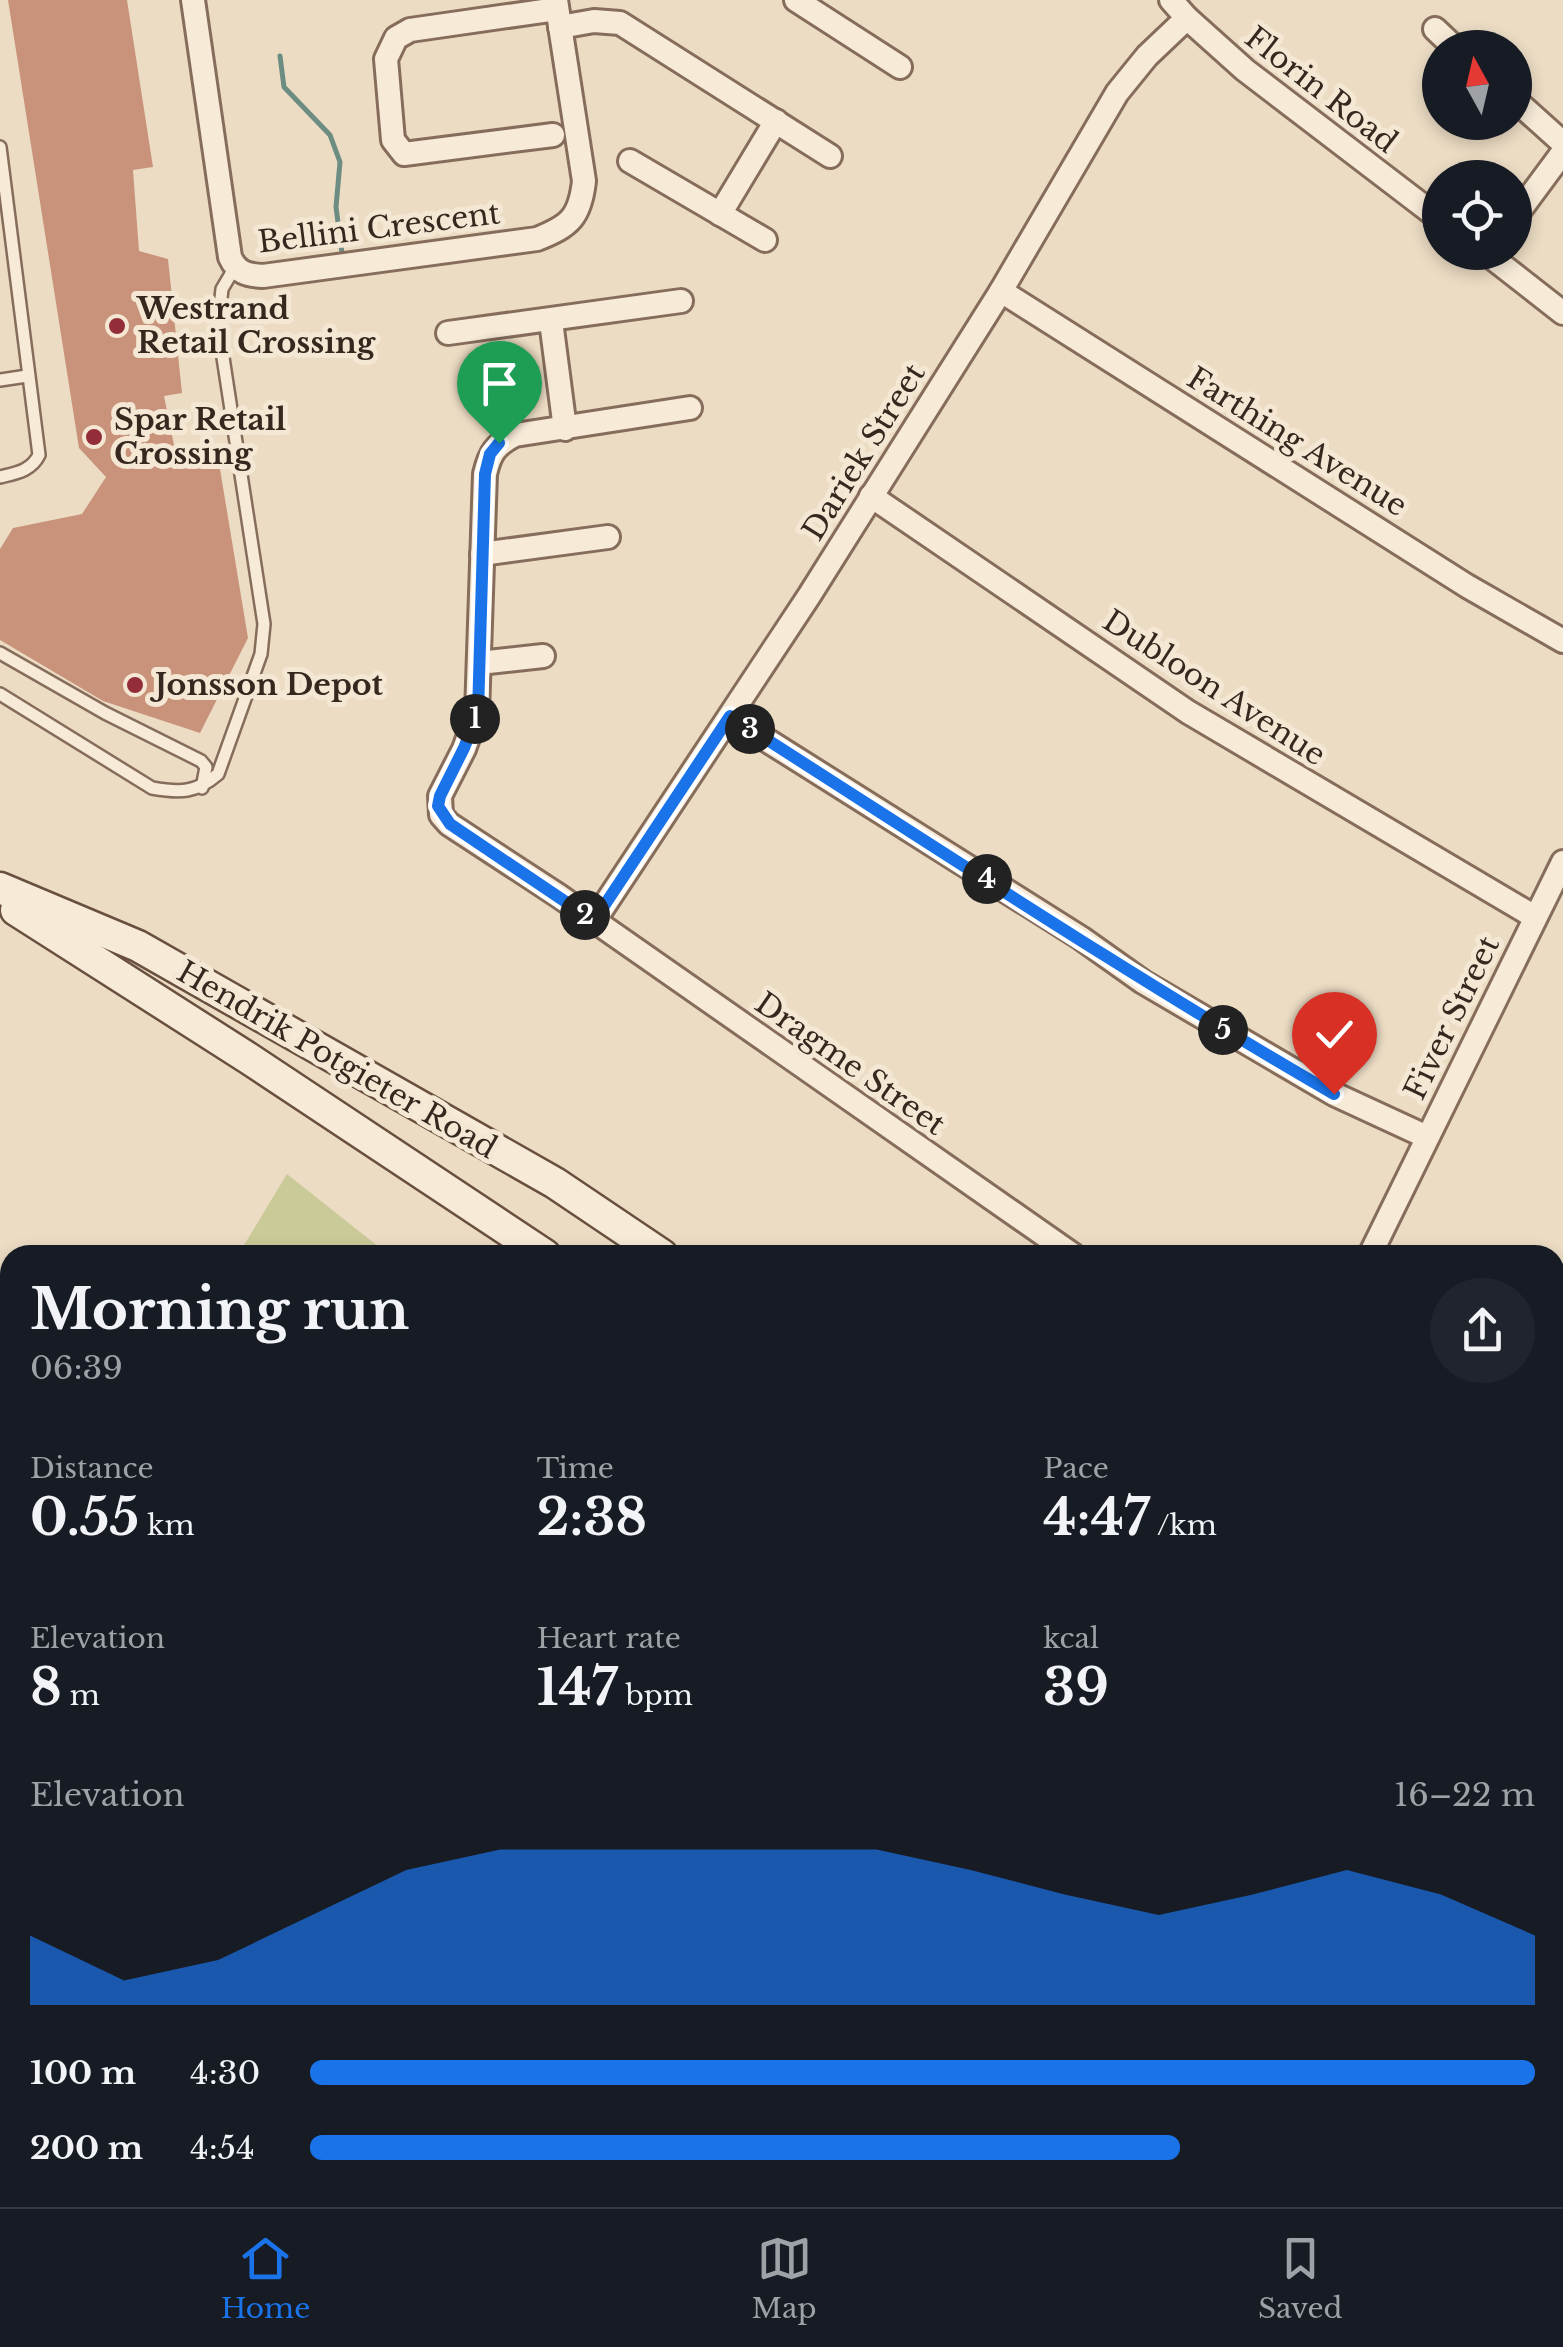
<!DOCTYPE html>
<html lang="en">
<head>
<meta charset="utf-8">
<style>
	:root { --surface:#171b24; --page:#20242c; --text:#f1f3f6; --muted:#9ea1a6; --line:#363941; --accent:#1a73e8 }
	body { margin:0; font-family:"Libre Baskerville",serif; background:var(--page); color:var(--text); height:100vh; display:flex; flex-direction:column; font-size:38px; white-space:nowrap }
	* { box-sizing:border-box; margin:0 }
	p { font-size:32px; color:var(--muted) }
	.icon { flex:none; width:55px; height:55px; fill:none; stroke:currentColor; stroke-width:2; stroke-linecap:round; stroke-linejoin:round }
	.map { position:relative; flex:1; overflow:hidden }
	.side { position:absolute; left:0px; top:1245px; width:1565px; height:962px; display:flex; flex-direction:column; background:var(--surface); border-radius:30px 30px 0 0; box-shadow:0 5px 15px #0003 }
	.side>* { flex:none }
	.needle { width:65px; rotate:352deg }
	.tools { position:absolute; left:1422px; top:30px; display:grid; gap:20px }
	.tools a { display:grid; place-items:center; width:110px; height:110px; border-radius:50%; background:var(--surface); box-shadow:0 5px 15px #0003; font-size:50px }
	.pin { position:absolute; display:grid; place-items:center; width:85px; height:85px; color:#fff; margin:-102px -42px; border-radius:50% 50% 50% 0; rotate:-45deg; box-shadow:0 0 10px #0007 }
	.pin .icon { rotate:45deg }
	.km { position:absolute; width:50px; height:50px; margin:-25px; border-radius:50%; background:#222; color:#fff; font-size:28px; line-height:50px; text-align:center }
	.round { display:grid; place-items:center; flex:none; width:105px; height:105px; border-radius:52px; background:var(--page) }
	.headline { display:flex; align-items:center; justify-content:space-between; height:170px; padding:0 30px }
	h1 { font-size:55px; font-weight:700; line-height:75px }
	.metrics { display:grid; grid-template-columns:repeat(3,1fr); gap:15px; height:170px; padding:10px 30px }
	.metrics div { display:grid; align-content:center }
	.metrics b { font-size:50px; font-weight:700 }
	.metrics small { font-size:28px; font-weight:400 }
	.metrics p { font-size:28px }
	.chart { height:280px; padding:20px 30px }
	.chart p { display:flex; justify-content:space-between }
	.chart svg { width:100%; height:180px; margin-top:10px; fill:var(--accent); opacity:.7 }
	ul { padding:0 30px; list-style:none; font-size:32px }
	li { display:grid; grid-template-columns:160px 120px 1fr; align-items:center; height:75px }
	li i { height:25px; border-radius:12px; background:var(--accent) }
	.dock { display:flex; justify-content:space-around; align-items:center; height:140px; border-top:2px solid var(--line); background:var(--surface); font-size:28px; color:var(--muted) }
	.dock a { display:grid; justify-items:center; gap:5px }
	.dock .selected { color:var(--accent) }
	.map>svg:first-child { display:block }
	.green { fill:#caca98 }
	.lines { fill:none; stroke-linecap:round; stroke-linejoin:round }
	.stream { stroke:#6d8d82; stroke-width:5 }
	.building { fill:#c9937b }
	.service-casing { stroke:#866d5b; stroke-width:16 }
	.minor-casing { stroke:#866d5b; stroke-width:28 }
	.secondary-casing { stroke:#684f3e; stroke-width:35 }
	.service { stroke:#f7ead7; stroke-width:11 }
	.minor { stroke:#f7ead7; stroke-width:22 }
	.secondary { stroke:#f7ead7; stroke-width:30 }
	.route-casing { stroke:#fff; stroke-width:20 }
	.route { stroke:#1a73e8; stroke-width:12 }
	.poi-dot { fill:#932d39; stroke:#f4e7d3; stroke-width:4 }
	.labels { text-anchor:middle; stroke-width:10; stroke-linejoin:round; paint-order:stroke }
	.street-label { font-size:30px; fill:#37281f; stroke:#f4e7d3 }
	.poi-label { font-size:30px; font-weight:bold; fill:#37281f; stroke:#f4e7d3; text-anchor:start }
</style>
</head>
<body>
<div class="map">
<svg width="1563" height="2207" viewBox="0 0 1563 2207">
	<rect width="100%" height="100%" fill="#ecdcc4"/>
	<g class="green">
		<polygon points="287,1174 389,1255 238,1255"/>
		<polygon points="476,2198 746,2198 741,2207 473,2207"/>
	</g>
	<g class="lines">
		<polyline class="stream" points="280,56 284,87 330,135 340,162 336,207 342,253"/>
	</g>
	<polygon class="building" points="8,0 127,0 153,167 133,170 139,251 168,259 182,393 164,396 176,455 216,445 248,638 200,733 103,701 0,640 0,549 13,528 82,514 106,477 79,448"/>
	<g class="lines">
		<g class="service-casing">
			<g id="service">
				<path d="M0,147L39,455C31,471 16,473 0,477"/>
				<polyline points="0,380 27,376"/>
				<polyline points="0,653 105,713 201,761 206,767 202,788"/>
				<path d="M0,694L152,788C180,793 196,793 218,774L261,654L264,624L218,325L222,289L235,267"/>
				<polyline points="1146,2198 1148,2207"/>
				<polyline points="1348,2207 1352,2198"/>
			</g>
		</g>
		<g class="minor-casing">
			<g id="minor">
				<path d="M193,0L230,257C237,273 247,275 263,276L537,239C570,226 580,217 584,181L556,0"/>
				<polyline points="796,0 900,67"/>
				<polyline points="1171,0 1187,18 1245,70 1440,219"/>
				<polyline points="560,27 594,21 620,23 830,156"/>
				<polyline points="1435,29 1455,48"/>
				<polyline points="1515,100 1563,143"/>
				<polyline points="553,135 404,154 393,140 386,59 396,38 410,30 557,9"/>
				<polyline points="630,161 765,240"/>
				<polyline points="720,214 776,121"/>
				<polyline points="1515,217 1563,152"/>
				<polyline points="1485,252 1563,313"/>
				<polyline points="1001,291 1467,586 1563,641"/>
				<polyline points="551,321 565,429"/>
				<polyline points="448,333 681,301"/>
				<path d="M690,408L515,435C495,445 490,453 485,474L477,713L464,749L440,796L441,815L449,824L559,896L1073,1255"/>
				<polyline points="871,496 1188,712 1535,917"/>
				<polyline points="482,554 608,537"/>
				<polyline points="479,663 543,656"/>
				<polyline points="730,717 1081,938 1143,982 1334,1094 1427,1137"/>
				<polyline points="594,921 809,596 1001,291 1117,93 1147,56 1187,18"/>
				<polyline points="1370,1255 1563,862"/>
				<polyline points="0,1350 10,1355"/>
				<polyline points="0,1492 10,1499"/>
				<polyline points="1555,1585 1563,1567"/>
				<polyline points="0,1772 10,1757"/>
				<polyline points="0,1956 10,1955"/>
				<polyline points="0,2085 10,2085"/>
				<polyline points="0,2139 8,2207"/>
				<polyline points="1212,2198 1216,2207"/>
				<polyline points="1521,2198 1539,2207"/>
				<polyline points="1235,2207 1235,2198"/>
			</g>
		</g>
		<g class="secondary-casing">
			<g id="secondary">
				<polyline points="0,888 138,946 555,1183 662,1255"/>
				<polyline points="16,910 248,1058 545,1255"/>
				<polyline points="1555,1675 1563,1644"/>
				<polyline points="1555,1837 1563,1849"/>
				<polyline points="1555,1954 1563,1960"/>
			</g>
		</g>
		<use href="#service" class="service"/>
		<use href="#minor" class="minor"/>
		<use href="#secondary" class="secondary"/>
	</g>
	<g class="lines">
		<g class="route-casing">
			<path id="route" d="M499,443L490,454L485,474L478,713L464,748L440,796L438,806L450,824L594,921L730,716C931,844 1128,975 1334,1094"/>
		</g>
		<use href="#route" class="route"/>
	</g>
	<g class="poi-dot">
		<circle cx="117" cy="326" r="10"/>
		<circle cx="94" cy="437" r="10"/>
		<circle cx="135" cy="685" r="10"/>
	</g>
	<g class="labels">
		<g class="street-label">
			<text transform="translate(1321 90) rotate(38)" y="10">Florin Road</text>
			<text transform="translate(379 228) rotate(-7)" y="10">Bellini Crescent</text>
			<text transform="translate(1297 442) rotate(32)" y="10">Farthing Avenue</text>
			<text transform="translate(864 452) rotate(-58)" y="10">Dariek Street</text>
			<text transform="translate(1214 688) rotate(33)" y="10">Dubloon Avenue</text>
			<text transform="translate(1452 1018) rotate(-64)" y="10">Fiver Street</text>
			<text transform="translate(337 1060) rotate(30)" y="10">Hendrik Potgieter Road</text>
			<text transform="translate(850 1064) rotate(35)" y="10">Dragme Street</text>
		</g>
		<g class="poi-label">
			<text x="137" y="319">Westrand<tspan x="137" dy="34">Retail Crossing</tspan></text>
			<text x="114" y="430">Spar Retail<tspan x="114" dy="34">Crossing</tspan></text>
			<text x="155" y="695">Jonsson Depot</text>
		</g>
	</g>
</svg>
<div class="tools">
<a><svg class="needle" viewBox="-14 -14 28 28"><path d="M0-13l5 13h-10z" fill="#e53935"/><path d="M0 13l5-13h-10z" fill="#9ea1a6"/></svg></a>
<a><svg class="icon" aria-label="locate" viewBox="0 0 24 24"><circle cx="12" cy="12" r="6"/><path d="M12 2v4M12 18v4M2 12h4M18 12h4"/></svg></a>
</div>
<div class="pin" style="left:499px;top:443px;background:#1e9e55"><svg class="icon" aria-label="arrive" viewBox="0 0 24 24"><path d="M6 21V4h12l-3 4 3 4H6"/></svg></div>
<div class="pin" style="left:1334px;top:1094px;background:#d93025"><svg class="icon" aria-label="check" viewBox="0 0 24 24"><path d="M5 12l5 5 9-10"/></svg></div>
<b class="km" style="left:475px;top:719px">1</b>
<b class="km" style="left:585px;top:915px">2</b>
<b class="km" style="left:750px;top:729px">3</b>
<b class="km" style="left:987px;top:879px">4</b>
<b class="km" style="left:1223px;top:1030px">5</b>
<section class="side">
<div class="headline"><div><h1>Morning run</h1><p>06:39</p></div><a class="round"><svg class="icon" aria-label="share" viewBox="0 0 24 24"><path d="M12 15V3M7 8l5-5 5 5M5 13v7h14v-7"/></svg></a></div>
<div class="metrics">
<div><p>Distance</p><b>0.55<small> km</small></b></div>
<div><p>Time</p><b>2:38</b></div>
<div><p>Pace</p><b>4:47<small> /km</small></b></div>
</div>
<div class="metrics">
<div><p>Elevation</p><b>8<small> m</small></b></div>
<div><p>Heart rate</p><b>147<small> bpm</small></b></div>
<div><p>kcal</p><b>39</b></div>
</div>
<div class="chart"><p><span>Elevation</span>16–22 m</p>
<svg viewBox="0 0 160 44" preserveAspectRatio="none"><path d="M0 44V27L10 38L20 33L30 22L40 11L50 6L60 6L70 6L80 6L90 6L100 11L110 17L120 22L130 17L140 11L150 17L160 27V44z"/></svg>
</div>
<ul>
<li><b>100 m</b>4:30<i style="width:100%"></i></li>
<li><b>200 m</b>4:54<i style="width:71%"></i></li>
</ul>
</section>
</div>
<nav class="dock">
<a class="selected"><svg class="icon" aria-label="home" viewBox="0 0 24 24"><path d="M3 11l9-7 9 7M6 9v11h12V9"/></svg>Home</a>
<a><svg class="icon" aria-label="map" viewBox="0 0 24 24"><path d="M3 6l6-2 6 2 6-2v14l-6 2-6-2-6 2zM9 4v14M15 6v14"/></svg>Map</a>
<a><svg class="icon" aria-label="saved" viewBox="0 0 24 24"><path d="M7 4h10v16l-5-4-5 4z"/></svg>Saved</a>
</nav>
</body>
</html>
